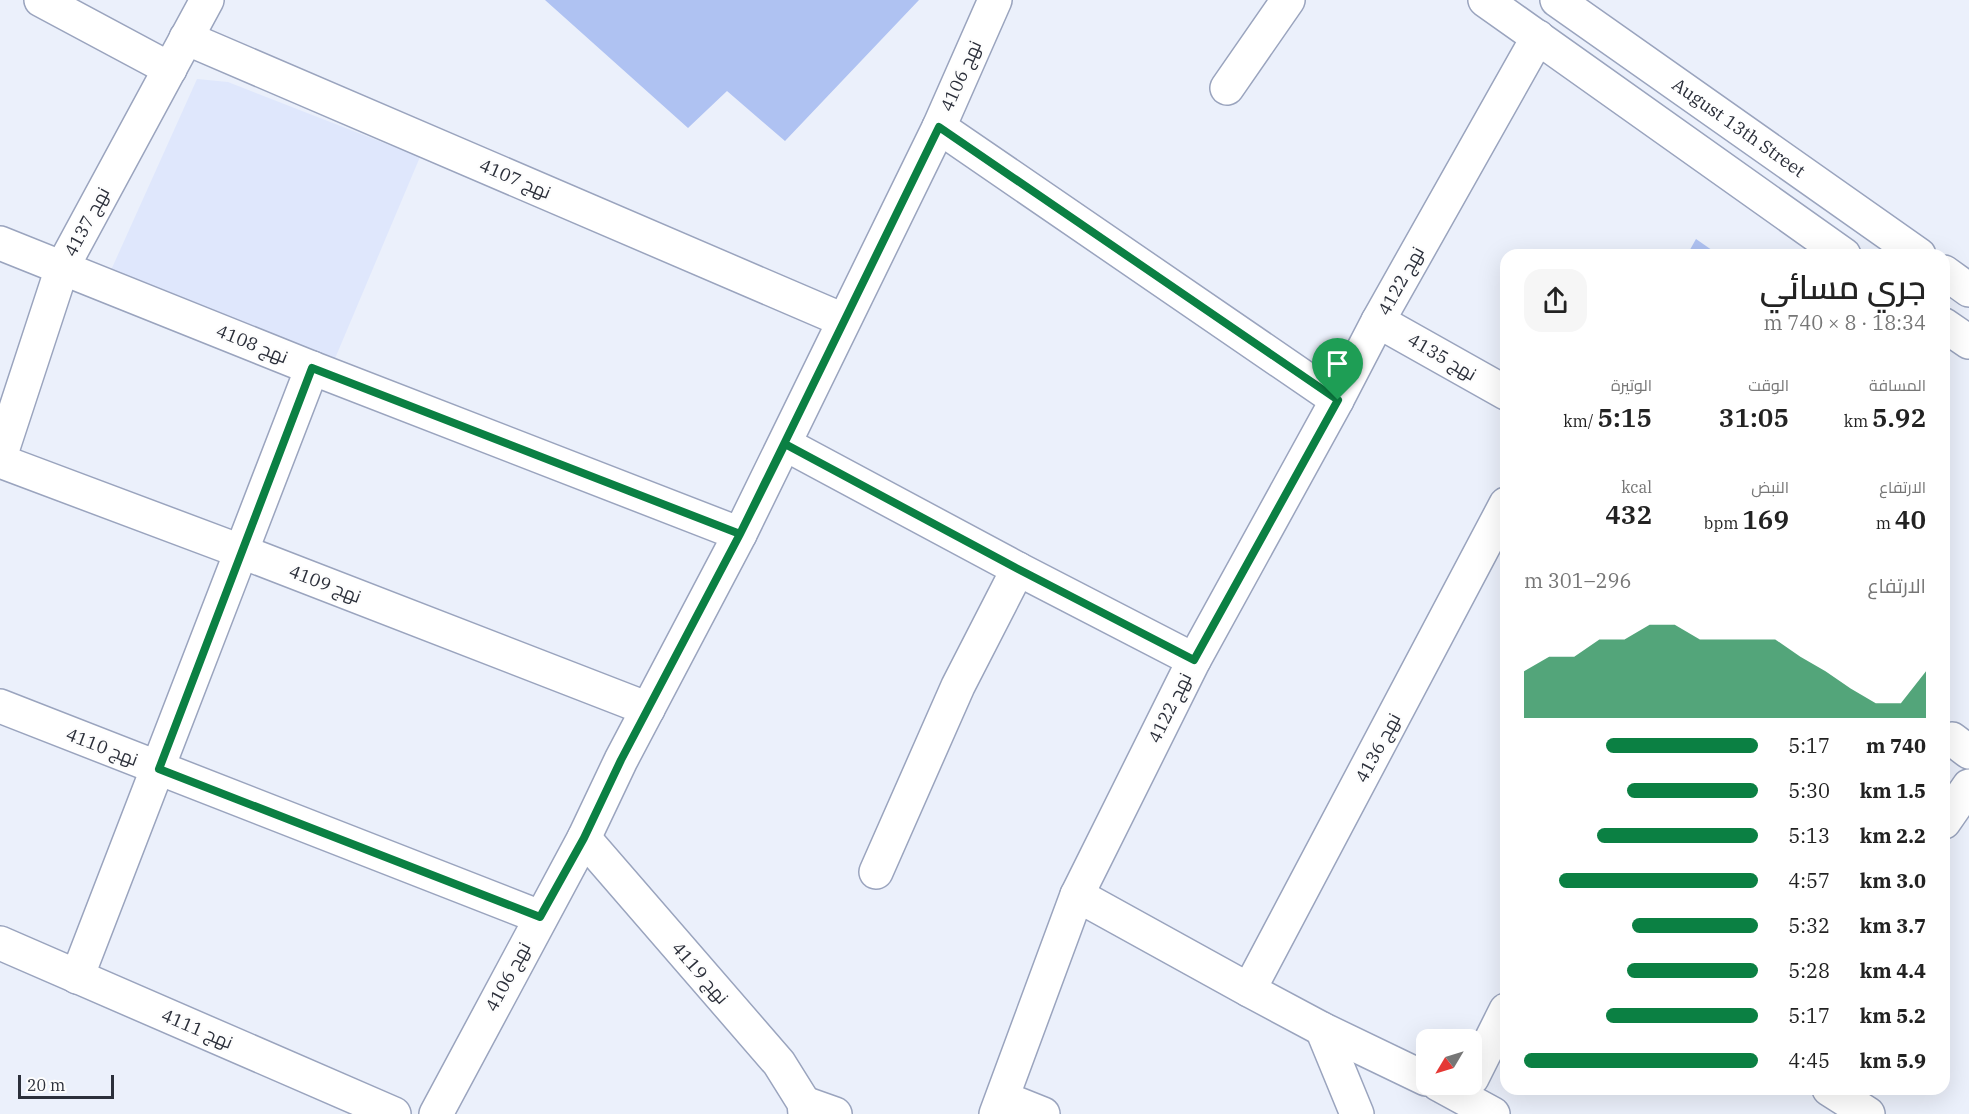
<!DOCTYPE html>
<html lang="ar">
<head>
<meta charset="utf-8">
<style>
	:root { --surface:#fff; --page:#f6f6f6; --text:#222; --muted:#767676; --accent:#0b8043 }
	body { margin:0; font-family:"IBM Plex Serif",Cairo,serif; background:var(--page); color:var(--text); direction:rtl; height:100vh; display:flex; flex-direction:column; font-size:22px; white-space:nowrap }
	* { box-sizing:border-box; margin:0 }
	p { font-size:20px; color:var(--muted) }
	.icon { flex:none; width:33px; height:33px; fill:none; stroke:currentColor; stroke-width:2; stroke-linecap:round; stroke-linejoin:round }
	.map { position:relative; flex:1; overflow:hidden; direction:ltr }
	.drawer { position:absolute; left:1500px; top:249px; width:450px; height:846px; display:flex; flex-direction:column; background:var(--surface); border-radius:18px; box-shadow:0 6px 24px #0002; direction:rtl }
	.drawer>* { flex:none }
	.needle { width:39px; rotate:232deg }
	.controls { position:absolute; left:1416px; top:1029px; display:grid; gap:12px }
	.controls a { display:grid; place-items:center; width:66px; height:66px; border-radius:12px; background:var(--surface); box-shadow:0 6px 24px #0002; font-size:30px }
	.scale { position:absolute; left:18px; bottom:15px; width:96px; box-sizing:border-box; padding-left:6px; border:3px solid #2b2f3a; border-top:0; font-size:16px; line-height:21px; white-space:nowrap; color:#2b2f3a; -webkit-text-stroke:4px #fdfdfd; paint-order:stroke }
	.pin { position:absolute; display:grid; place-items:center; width:51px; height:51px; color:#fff; margin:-62px -26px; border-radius:50% 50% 50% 0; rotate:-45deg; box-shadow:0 0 6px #0007 }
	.pin .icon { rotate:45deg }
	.round { display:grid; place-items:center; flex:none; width:63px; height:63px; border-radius:18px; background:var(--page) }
	.overview { display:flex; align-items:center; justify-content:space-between; height:102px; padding:0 24px }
	h1 { font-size:33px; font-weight:600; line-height:45px }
	.stats { display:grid; grid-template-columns:repeat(3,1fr); gap:9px; height:102px; padding:6px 24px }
	.stats div { display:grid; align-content:center }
	.stats b { font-size:26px; font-weight:600 }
	.stats small { font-size:16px; font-weight:400 }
	.stats p { font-size:16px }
	.chart { height:168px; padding:12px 24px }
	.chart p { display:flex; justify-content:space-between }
	.chart svg { width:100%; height:108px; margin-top:6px; fill:var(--accent); opacity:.7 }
	ul { padding:0 24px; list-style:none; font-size:20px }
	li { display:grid; grid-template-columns:96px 72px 1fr; align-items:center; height:45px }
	li i { height:15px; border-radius:8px; background:var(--accent) }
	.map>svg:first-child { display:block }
	.built { fill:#dfe7fc }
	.building { fill:#afc2f2 }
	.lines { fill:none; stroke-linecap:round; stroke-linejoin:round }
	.minor-casing { stroke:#9aa4be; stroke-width:36 }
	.major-casing { stroke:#9aa4be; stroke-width:36 }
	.minor { stroke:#fff; stroke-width:33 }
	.major { stroke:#fff; stroke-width:33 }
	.route-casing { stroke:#fff; stroke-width:12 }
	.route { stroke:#0b8043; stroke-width:8 }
	.labels { text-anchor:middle; stroke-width:4.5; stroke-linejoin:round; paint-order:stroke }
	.street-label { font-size:18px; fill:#2b2f3a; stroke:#fdfdfd }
</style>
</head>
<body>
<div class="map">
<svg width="1969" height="1114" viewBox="0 0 1969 1114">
	<rect width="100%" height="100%" fill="#ebf0fb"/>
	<polygon class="built" points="197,79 228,82 420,157 331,368 107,279"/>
	<g class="building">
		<polygon points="545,0 919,0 785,141 727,91 688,128"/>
		<polygon points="1696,239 1719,255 1687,255"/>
	</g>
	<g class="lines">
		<g class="minor-casing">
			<g id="minor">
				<polyline points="41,0 170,69"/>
				<polyline points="186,38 843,320"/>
				<polyline points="1227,88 1288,0"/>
				<polyline points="939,127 1337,400"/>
				<polyline points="0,243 312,368 740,534"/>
				<polyline points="1378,321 1506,393"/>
				<polyline points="785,444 1018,569 1194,660"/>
				<polyline points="0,457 62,268 207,0"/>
				<polyline points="0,461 240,551 648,709"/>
				<polyline points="0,706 540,917"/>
				<polyline points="1952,739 1969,752"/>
				<polyline points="1944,822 1969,786"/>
				<polyline points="584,838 779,1063 804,1103 805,1114"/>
				<polyline points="876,872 958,686 1018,569"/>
				<polyline points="1077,895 1249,990 1322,1029 1426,1079"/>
				<polyline points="0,943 394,1114"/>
				<polyline points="77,977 312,368"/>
				<polyline points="1249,990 1506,504"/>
				<polyline points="1322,1029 1357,1114"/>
				<polyline points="1472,1078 1506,1010"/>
				<polyline points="1438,1084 1493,1114"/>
				<polyline points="1829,1089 1868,1114"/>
				<polyline points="1003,1098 1043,1114"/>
				<polyline points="804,1103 835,1114"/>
				<polyline points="436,1114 584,838 621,760 740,534 939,127 995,0"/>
				<polyline points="996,1114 1077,895 1194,660 1337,400 1378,321 1538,37"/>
			</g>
		</g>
		<g class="major-casing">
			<g id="major">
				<polyline points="1485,0 1844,255"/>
				<path id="s1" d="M1557,0L1919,255"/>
				<polyline points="1944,272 1969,290"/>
				<polyline points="1944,325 1969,342"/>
			</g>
		</g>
		<use href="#minor" class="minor"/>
		<use href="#major" class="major"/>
	</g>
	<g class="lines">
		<g class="route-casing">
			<polyline id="route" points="1338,400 1194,660 1018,569 785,444 740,534 621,760 584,838 540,917 159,769 312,368 740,534 939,127 1338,400"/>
		</g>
		<use href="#route" class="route"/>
	</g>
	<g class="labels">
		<g class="street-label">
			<text transform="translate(961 76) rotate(-66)" y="6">نهج 4106</text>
			<text dy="6" stroke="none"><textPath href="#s1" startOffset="222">August 13th Street</textPath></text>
			<text transform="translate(515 179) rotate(23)" y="6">نهج 4107</text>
			<text transform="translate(87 222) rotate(-62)" y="6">نهج 4137</text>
			<text transform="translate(1401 281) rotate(-61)" y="6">نهج 4122</text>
			<text transform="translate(252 344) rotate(22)" y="6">نهج 4108</text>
			<text transform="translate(1442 357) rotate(30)" y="6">نهج 4135</text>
			<text transform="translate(325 584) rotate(21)" y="6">نهج 4109</text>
			<text transform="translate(1170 708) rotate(-64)" y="6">نهج 4122</text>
			<text transform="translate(102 747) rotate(21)" y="6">نهج 4110</text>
			<text transform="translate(1378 748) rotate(-62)" y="6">نهج 4136</text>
			<text transform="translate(700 973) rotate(49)" y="6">نهج 4119</text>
			<text transform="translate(508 977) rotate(-62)" y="6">نهج 4106</text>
			<text transform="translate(197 1029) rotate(23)" y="6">نهج 4111</text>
		</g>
	</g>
</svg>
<div class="controls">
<a><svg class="needle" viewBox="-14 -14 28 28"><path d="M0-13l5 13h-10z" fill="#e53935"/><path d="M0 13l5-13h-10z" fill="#767676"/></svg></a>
</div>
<div class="scale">20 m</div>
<div class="pin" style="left:1338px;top:400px;background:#1e9e55"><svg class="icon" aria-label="arrive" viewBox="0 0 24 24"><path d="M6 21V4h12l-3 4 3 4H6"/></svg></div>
<section class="drawer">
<div class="overview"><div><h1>جري مسائي</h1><p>18:34 · 8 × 740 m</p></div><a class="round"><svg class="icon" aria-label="share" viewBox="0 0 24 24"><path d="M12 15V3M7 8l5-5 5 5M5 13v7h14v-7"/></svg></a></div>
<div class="stats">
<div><p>المسافة</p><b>5.92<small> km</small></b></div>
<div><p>الوقت</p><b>31:05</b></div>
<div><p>الوتيرة</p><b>5:15<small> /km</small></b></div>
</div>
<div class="stats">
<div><p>الارتفاع</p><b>40<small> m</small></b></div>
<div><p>النبض</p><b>169<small> bpm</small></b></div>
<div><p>kcal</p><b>432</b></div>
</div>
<div class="chart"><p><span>الارتفاع</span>296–301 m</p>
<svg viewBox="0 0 160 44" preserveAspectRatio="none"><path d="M0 44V25L10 19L20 19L30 12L40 12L50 6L60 6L70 12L80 12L90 12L100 12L110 19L120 25L130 32L140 38L150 38L160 25V44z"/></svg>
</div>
<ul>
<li><b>740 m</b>5:17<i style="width:65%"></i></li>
<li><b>1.5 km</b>5:30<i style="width:56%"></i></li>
<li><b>2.2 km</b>5:13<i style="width:69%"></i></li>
<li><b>3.0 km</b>4:57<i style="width:85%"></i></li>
<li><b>3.7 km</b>5:32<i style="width:54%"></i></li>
<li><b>4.4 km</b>5:28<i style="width:56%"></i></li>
<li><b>5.2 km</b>5:17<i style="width:65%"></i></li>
<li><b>5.9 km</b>4:45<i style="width:100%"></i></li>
</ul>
</section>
</div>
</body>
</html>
